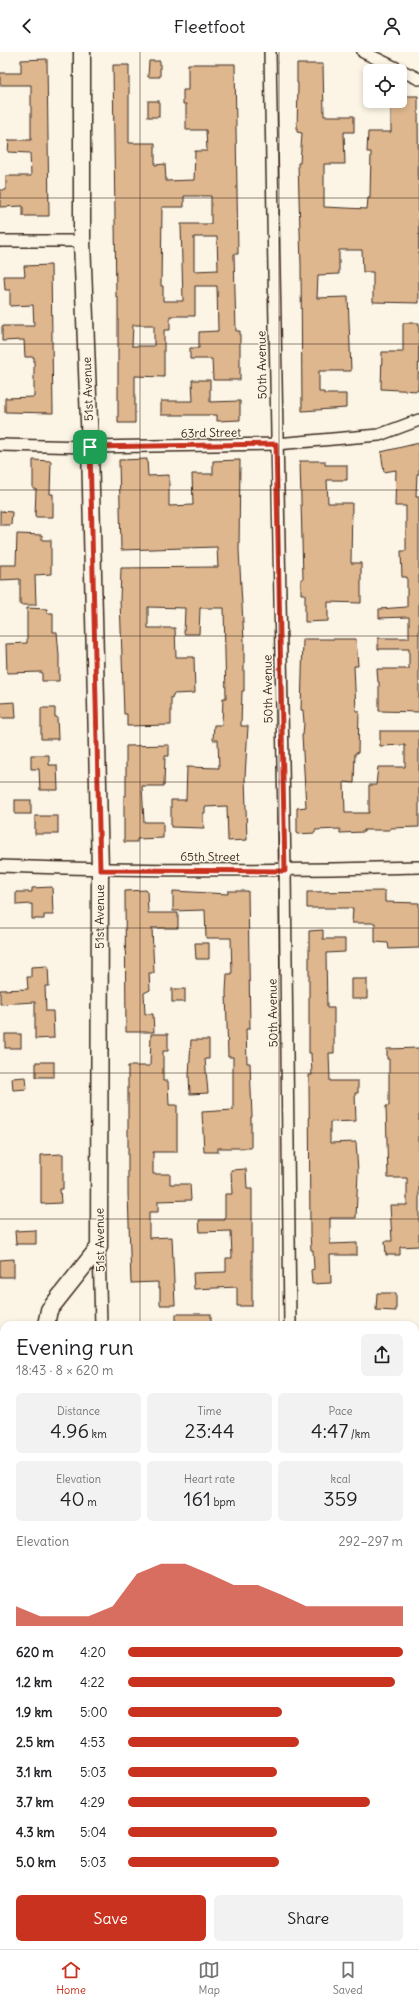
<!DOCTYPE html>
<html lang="en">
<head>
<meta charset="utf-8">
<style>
	:root { --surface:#fff; --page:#f2f2f2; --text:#202124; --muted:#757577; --line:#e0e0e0; --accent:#c8321e }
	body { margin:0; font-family:Delius,sans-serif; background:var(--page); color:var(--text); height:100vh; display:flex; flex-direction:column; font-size:15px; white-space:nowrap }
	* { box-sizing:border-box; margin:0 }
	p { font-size:13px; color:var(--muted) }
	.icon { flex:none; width:22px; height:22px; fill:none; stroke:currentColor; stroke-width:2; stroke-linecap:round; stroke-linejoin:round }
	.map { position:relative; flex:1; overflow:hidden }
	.drawer { position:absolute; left:0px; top:1269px; width:419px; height:628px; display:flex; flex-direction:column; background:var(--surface); border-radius:12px 12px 0 0; box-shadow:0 2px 6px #0003 }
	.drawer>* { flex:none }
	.controls { position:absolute; left:363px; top:12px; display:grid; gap:8px }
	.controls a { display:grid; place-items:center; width:44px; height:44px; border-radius:6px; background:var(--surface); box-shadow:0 2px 6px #0003; font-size:20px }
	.pin { position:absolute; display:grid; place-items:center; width:34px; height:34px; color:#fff; margin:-17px; border-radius:8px; box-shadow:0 2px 6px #0006 }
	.round { display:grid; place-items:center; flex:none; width:42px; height:42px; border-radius:6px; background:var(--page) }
	.headline { display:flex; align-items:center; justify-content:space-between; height:68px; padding:0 16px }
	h1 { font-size:22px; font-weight:600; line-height:30px }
	.metrics { display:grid; grid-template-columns:repeat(3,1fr); gap:6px; height:68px; padding:4px 16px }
	.metrics div { display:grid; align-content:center; border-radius:6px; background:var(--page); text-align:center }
	.metrics b { font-size:20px; font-weight:600 }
	.metrics small { font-size:11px; font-weight:400 }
	.metrics p { font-size:11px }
	.chart { height:112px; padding:8px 16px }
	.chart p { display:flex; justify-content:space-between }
	.chart svg { width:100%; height:72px; margin-top:4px; fill:var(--accent); opacity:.7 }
	.cta { display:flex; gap:8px; margin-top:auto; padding:8px 16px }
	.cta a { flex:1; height:46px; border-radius:6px; background:var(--accent); color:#fff; font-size:16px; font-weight:600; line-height:46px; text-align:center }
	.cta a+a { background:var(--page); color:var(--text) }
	ul { padding:0 16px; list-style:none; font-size:13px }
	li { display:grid; grid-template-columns:64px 48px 1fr; align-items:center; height:30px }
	li i { height:10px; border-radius:5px; background:var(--accent) }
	header { display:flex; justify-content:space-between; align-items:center; height:52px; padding:0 16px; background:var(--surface); font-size:18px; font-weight:600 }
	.tabs { display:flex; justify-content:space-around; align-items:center; height:56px; border-top:1px solid var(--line); background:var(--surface); font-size:11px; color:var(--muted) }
	.tabs a { display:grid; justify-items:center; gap:2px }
	.tabs .active { color:var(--accent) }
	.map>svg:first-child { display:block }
	.building { fill:#dfb78f; stroke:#3b2a1e; fill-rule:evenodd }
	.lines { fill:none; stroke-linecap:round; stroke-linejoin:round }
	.lane-casing { stroke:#3b2a1e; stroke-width:8 }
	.street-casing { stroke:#3b2a1e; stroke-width:14 }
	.secondary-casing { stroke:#3b2a1e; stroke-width:19 }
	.lane { stroke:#fcf5e5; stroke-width:5.5 }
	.street { stroke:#fcf5e5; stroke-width:11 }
	.secondary { stroke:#fcf5e5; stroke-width:16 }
	.route-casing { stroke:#fff; stroke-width:8 }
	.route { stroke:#c8321e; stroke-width:5 }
	.grid { fill:none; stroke:#3b2a1e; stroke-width:1; stroke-opacity:0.55 }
	.labels { text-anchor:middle; stroke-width:3; stroke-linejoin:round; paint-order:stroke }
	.street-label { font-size:12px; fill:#3b2a1e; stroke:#fcf5e5 }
</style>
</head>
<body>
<header><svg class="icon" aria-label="back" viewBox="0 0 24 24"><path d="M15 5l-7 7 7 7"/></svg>Fleetfoot<svg class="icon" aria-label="person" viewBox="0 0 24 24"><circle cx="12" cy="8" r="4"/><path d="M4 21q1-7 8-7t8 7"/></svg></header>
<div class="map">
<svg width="419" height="1897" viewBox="0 0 419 1897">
	<rect width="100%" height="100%" fill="#fcf5e5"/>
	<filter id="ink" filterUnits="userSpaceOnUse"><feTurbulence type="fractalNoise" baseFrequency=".025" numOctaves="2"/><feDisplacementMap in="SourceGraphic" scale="8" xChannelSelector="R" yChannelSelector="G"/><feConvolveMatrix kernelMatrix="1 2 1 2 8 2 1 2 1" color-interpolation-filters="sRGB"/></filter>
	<g filter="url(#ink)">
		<g class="building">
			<polygon points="47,7 49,164 23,164 23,154 0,155 0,138 6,138 6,124 31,124 30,101 8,100 9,88 31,88 31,33 0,33 0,21 21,21 21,8"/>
			<polygon points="149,9 160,9 160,25 148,25"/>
			<path d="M188,12H235L238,202H234L236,279H240V328H213L212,307H190V296H199V280L218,279L217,234H195V264H170V278H164V325L135,324V371H118V245H116L113,13H129V91H155V113L165,112L166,129L194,128L195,99H207L206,78H186V52H183V38H188ZM184,144H211V172H181L183,249H163V234H161L162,155H184ZM194,185H217L218,218L194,219ZM133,273H154V294H132Z"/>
			<polygon points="297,12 323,12 324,64 354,64 354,80 344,80 345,112 324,112 324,155 367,157 368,146 370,146 371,100 367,100 368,80 391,80 391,49 400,49 400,44 418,44 419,251 373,250 373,220 363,220 362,198 339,198 339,222 318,223 317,246 348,245 351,319 319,319 319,340 324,340 324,342 346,342 346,356 302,359 301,213 298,111 300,111 302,81 297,80 298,31 297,31"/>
			<rect x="148" y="49" width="11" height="16"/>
			<polygon points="51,213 53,361 5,360 5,346 34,345 34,305 25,305 24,288 2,289 2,274 34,274 33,253 10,254 10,238 5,238 4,224 25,224 24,214"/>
			<polygon points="403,271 419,271 418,339 381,337 382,300 403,300"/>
			<polygon points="192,328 210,328 210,350 240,349 240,368 217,369 217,363 161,363 161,349 193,349"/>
			<polygon points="419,391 419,422 417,422 416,444 419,444 419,660 379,659 379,630 378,630 377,617 409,617 409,597 378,597 378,586 409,586 409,565 379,566 379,557 407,555 407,525 402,525 401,499 406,499 406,454 395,454 396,418 384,420 381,400"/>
			<polygon points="147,407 148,424 169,423 169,454 193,453 192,422 213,422 213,409 240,408 239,498 244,589 244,639 242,639 241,674 248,674 245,725 247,788 228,789 227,754 205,755 205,761 203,761 204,776 171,775 171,748 186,748 187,715 219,716 218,688 213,688 214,673 222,673 223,646 226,646 224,556 200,556 199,582 184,582 185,556 148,555 148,576 175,576 176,605 194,605 195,641 173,642 173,645 171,645 171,673 127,674 127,662 124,662 120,548 121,516 218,515 217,495 121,498 119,408"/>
			<polygon points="33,408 51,409 50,442 53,442 53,465 35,465 36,437 33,437"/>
			<polygon points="300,409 325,409 325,413 347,413 347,428 327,428 328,451 352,451 351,511 361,511 361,551 328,550 328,569 305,570 305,542 301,542 301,527 303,527"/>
			<polygon points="0,459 12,460 11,473 0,473"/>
			<polygon points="17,482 42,483 42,488 51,488 51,522 35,523 36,553 20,553 20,527 0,528 0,513 16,513"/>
			<polygon points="27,556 47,557 47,561 53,561 53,580 57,580 59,603 59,629 42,629 42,620 7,621 6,592 27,591"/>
			<polygon points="303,587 356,587 358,614 354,614 356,659 359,659 358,701 355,701 354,731 344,730 345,761 369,761 369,733 376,733 378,715 405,715 405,693 380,694 380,679 419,679 419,775 390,776 390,778 364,778 364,780 340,781 340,777 315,778 315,781 297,782 297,756 306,755 302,683 303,683 304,671 303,658 301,658"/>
			<polygon points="15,650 16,666 0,666 0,651"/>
			<polygon points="41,656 55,656 55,665 57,665 58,687 41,687"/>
			<polygon points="169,693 169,704 165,704 164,734 142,734 144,770 163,770 163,786 137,787 137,790 124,790 124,744 126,744 126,694"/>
			<polygon points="31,703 49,703 49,713 57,713 58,738 40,738 39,717 31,717"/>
			<rect x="15" y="748" width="16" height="14"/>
			<rect x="35" y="764" width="23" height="18"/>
			<polygon points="52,835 53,863 44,863 44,867 32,867 32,852 16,853 16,840 32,840 32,836"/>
			<polygon points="147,838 148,861 178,861 178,876 152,876 154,921 149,921 150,938 144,941 145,962 153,962 154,980 126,980 125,839"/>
			<polygon points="173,839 228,842 228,839 248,839 250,977 246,977 247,1011 250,1011 252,1065 251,1065 251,1096 218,1096 218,1100 204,1100 202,1060 233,1058 233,1005 228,1005 226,940 227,922 232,922 231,886 206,886 205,858 173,859"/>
			<polygon points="385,839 385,850 419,851 419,896 389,897 388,891 375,890 375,871 352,871 353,856 307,856 307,840"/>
			<polygon points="323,878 323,887 345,887 345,900 326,901 327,956 334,956 334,1001 329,1001 330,1029 358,1029 358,1041 355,1041 356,1069 330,1070 330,1091 356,1090 358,1120 356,1166 330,1166 330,1192 357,1191 357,1203 330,1203 331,1231 312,1232 311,1218 314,1217 313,1198 311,1198 310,1182 309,1023 312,1023 311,1001 309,1001 309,879"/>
			<polygon points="195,891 209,891 209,907 196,907"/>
			<polygon points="48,914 49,934 45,934 46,959 53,959 54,986 35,987 35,950 0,952 0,938 28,937 27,925 31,925 31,915"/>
			<rect x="351" y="927" width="16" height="20"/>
			<rect x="172" y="937" width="13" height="13"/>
			<rect x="5" y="982" width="16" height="14"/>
			<polygon points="151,982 168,982 168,999 163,999 163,1029 168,1029 169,1053 177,1053 177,1100 153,1100 153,1122 170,1122 170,1132 190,1132 191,1148 158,1149 158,1160 149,1160 149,1186 172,1185 175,1253 160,1253 160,1236 158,1236 158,1230 131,1231 128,1141 128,1014 150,1014"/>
			<polygon points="191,988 209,988 209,1007 205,1007 208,1041 190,1042 189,1024"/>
			<polygon points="419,996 419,1194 400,1195 400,1203 386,1203 385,1189 392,1189 390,1153 407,1153 407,1126 388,1126 386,1054 389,1054 389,1007 387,1007 387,997"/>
			<rect x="36" y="1010" width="18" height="15"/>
			<polygon points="26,1025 27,1037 13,1038 12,1026"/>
			<polygon points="63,1102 63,1137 60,1137 61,1151 41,1152 41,1103"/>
			<polygon points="246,1117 247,1137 252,1137 252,1254 237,1254 237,1235 194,1237 193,1221 226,1220 226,1206 232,1206 231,1179 200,1180 199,1168 225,1168 225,1142 232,1142 231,1118"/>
			<polygon points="36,1178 36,1192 16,1192 15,1179"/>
			<polygon points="14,1207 14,1225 0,1225 0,1208"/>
			<polygon points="377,1241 396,1241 396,1259 376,1258"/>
			<rect x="176" y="1262" width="35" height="11"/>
		</g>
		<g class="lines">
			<g class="lane-casing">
				<polyline id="lane" points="415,1544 419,1544"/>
			</g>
			<g class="street-casing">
				<g id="street">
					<polyline points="270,0 285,819 290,1273"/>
					<polyline points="363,0 419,27"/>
					<polyline points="0,189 82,189"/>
					<polyline points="0,393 90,395 276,392 379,383 419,368"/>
					<path d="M0,814C140,819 279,819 419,815"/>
					<polyline points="99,1195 101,1273"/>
					<polyline points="0,1734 4,1734"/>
					<polyline points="415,1751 419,1751"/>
				</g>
			</g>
			<g class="secondary-casing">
				<g id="secondary">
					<path id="s1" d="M46,1273L49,1258L99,1195L100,818L90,395L82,189V0"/>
					<polyline points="0,1346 4,1346"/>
					<polyline points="415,1352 419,1352"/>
					<polyline points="33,1893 33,1897"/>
				</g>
			</g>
			<use href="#lane" class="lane"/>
			<use href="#street" class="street"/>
			<use href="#secondary" class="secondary"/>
		</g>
	</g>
	<g class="lines" filter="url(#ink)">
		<g class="route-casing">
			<polygon id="route" points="276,392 285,819 100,818 90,395"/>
		</g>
		<use href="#route" class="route"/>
	</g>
	<path class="grid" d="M140,0V1273M279,0V1273M0,146H419M0,292H419M0,438H419M0,584H419M0,730H419M0,876H419M0,1021H419M0,1167H419M0,1313H4M415,1313H419M0,1459H4M415,1459H419M0,1605H4M415,1605H419M0,1751H4M415,1751H419M140,1893V1897M279,1893V1897"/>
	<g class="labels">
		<g class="street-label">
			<text transform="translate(262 313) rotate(-91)" y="4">50th Avenue</text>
			<text transform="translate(88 337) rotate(-92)" y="4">51st Avenue</text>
			<text transform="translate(211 381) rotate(-1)" y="4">63rd Street</text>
			<text transform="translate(268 637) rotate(-91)" y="4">50th Avenue</text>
			<text x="210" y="809">65th Street</text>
			<text dy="4" stroke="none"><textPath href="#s1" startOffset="426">51st Avenue</textPath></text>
			<text transform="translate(273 961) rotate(-91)" y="4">50th Avenue</text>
			<text transform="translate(100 1188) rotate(-91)" y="4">51st Avenue</text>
		</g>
	</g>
</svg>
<div class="controls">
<a><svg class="icon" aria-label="locate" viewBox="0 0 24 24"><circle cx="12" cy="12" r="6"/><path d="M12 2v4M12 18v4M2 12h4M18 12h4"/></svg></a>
</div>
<div class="pin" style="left:90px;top:395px;background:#1e9e55"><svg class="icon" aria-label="arrive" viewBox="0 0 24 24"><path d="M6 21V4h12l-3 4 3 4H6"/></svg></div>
<section class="drawer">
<div class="headline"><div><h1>Evening run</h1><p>18:43 · 8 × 620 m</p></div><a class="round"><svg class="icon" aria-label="share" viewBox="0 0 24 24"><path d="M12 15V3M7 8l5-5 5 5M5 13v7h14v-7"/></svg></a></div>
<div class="metrics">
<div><p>Distance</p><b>4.96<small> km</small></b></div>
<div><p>Time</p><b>23:44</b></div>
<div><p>Pace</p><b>4:47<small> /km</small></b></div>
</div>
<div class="metrics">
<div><p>Elevation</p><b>40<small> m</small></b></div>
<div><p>Heart rate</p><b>161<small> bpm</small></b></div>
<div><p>kcal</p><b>359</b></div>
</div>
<div class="chart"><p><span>Elevation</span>292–297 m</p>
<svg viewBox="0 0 160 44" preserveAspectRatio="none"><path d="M0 44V32L10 38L20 38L30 38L40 32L50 12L60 6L70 6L80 12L90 19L100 19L110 25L120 32L130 32L140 32L150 32L160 32V44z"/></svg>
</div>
<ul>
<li><b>620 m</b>4:20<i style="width:100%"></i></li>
<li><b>1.2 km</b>4:22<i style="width:97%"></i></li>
<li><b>1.9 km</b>5:00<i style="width:56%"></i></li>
<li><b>2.5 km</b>4:53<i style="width:62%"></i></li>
<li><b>3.1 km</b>5:03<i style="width:54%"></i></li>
<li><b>3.7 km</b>4:29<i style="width:88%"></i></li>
<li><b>4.3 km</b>5:04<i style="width:54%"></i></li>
<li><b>5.0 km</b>5:03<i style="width:55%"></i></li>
</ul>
<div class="cta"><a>Save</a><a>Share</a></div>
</section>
</div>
<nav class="tabs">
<a class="active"><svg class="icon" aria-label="home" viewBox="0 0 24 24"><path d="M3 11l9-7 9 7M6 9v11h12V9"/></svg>Home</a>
<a><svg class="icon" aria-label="map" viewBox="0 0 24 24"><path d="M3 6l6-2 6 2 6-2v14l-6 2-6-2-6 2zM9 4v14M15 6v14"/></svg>Map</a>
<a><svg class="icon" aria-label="saved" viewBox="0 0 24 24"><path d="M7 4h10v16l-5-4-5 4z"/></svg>Saved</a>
</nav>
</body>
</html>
